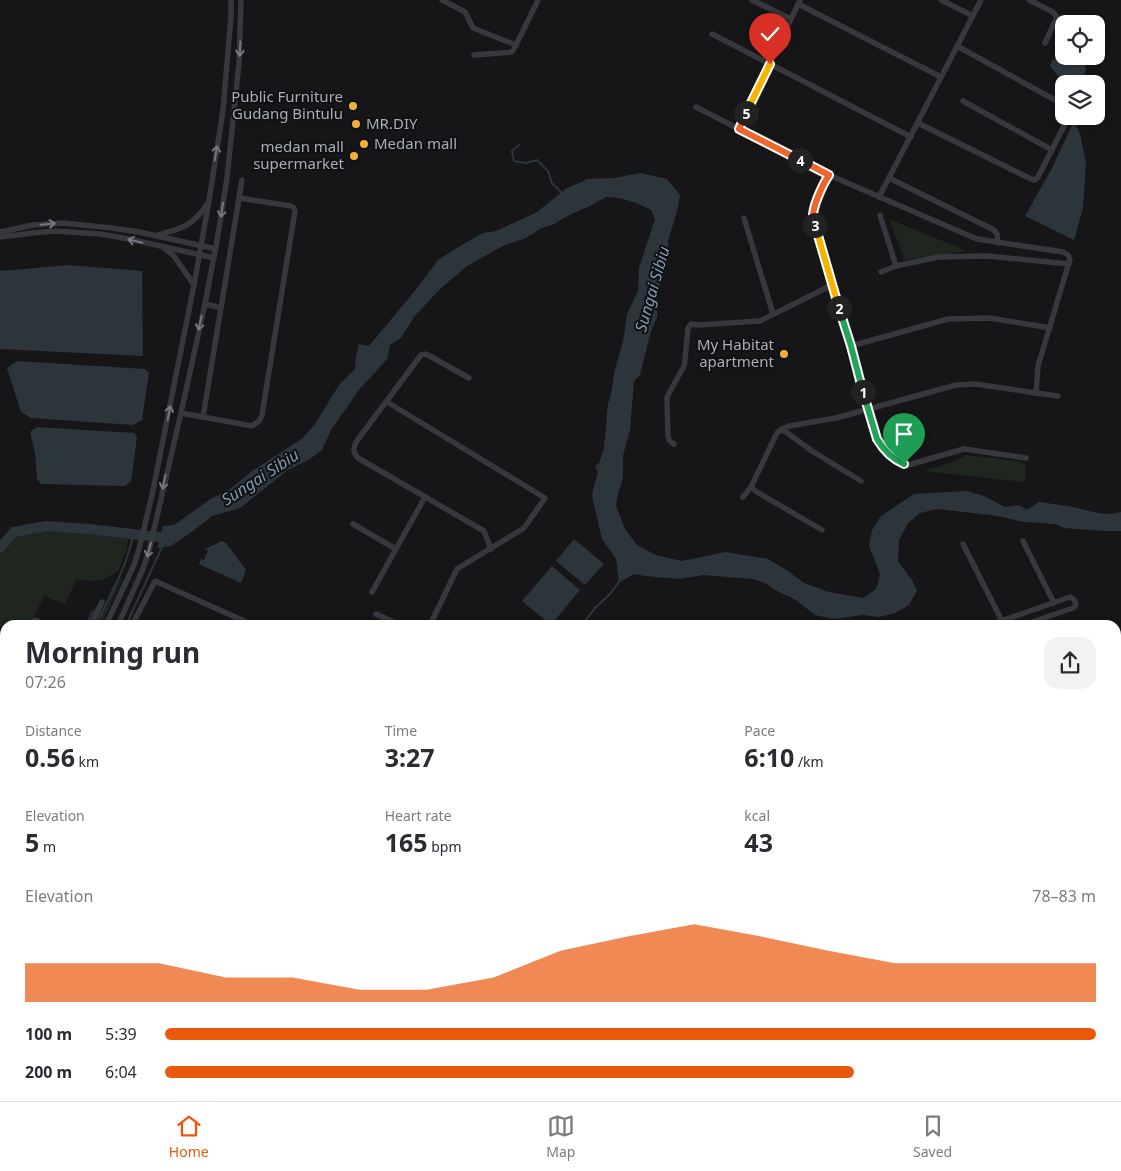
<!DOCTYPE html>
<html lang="en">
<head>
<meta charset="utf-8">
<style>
	:root { --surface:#fff; --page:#f2f2f3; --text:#2b2b33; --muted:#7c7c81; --line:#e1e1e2; --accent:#ea580c }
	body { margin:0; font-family:"Noto Sans",sans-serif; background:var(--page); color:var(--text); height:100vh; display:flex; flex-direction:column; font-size:19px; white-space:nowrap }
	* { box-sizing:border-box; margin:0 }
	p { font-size:16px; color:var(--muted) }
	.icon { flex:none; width:28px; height:28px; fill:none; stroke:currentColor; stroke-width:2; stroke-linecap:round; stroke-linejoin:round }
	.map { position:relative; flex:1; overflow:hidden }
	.panel { position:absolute; left:0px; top:620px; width:1121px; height:481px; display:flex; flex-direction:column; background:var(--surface); border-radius:15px 15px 0 0; box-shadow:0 1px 4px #0004 }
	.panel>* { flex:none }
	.buttons { position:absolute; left:1055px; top:15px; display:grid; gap:10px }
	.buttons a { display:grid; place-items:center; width:50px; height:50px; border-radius:10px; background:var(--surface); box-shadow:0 1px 4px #0004; font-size:25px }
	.pin { position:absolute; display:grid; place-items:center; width:42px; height:42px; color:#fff; margin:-51px -21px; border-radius:50% 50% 50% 0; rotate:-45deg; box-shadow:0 0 5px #0007 }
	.pin .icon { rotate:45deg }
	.km { position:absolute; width:25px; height:25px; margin:-12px; border-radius:50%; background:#222; color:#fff; font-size:14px; line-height:25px; text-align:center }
	.round { display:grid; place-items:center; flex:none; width:52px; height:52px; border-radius:15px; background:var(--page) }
	.headline { display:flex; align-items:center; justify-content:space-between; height:85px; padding:0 25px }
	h1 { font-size:28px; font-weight:700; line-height:38px }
	.metrics { display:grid; grid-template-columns:repeat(3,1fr); gap:8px; height:85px; padding:5px 25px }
	.metrics div { display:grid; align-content:center }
	.metrics b { font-size:25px; font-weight:700 }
	.metrics small { font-size:14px; font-weight:400 }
	.metrics p { font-size:14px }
	.chart { height:140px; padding:10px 25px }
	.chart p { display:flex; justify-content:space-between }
	.chart svg { width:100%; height:90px; margin-top:5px; fill:var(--accent); opacity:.7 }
	ul { padding:0 25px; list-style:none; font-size:16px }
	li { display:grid; grid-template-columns:80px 60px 1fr; align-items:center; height:38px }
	li i { height:12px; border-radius:6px; background:var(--accent) }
	.tabs { display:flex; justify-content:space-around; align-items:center; height:70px; border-top:1px solid var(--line); background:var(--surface); font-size:14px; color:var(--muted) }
	.tabs a { display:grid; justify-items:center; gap:2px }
	.tabs .on { color:var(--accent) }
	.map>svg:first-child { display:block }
	.green { fill:#1e261f }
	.water { fill:#2c353c }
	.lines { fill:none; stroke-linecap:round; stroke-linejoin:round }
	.stream { stroke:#2c353c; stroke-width:2 }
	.river { stroke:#2c353c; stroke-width:10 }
	.minor { stroke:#37383d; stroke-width:5.5 }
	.oneway { stroke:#757881 }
	.split-1-casing { stroke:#fff; stroke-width:10 }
	.split-2-casing { stroke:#fff; stroke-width:10 }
	.split-3-casing { stroke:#fff; stroke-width:10 }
	.split-4-casing { stroke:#fff; stroke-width:10 }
	.split-5-casing { stroke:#fff; stroke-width:10 }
	.split-6-casing { stroke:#fff; stroke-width:10 }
	.split-1 { stroke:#22a559; stroke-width:6 }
	.split-2 { stroke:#22a559; stroke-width:6 }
	.split-3 { stroke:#f5b400; stroke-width:6 }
	.split-4 { stroke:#f0652b; stroke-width:6 }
	.split-5 { stroke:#f0652b; stroke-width:6 }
	.split-6 { stroke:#f5b400; stroke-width:6 }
	.poi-dot { fill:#f2b134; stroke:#111113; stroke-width:2 }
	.labels { text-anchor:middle; stroke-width:4; stroke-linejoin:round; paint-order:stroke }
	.poi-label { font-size:15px; fill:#a8adb8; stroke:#111113; text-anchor:end }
	.water-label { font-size:16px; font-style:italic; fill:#7f9bb3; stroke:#111113 }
</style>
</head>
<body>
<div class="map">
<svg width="1121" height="1101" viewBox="0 0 1121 1101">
	<rect width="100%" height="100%" fill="#161618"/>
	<g class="green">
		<polygon points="889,219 967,251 905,260"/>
		<polygon points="966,455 1018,461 1026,465 1025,482 923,471 954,462"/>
		<polygon points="45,530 129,535 127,548 119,570 101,581 76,580 65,604 45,596 43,598 30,625 5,625 5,628 0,626 0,552 16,536"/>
		<polygon points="123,577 101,625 95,625 115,582"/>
		<polygon points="30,1096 119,1096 117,1101 28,1101"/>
	</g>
	<g class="water">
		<polygon points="1062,38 1064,39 1064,56 1083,56 1086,69 1081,84 1064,84 1050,66 1053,59 1056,60 1060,53 1057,51"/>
		<polygon points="1074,121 1080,134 1086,163 1083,208 1074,240 1025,216 1051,170"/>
		<path d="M641,173L667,179L680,195L677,211L668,241L669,255L666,270L657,293V317L651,331L640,375L634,381L630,430L623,456V477L617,498L616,506L625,529L637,545L656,555L682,561L725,552L768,559L788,571L804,583L829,592L863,598L876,589L880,575L876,563L869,546L872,530L881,516L914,494L967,491L984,496L1005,507L1019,505L1027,510L1039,502C1050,504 1063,505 1074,507C1090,511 1105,517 1121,512V531H1104L1064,528L1055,524L1023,522L998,516L938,509L920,513L908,523L899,540L898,561L912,580L917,591L909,605L895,613L879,617L863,615L833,619L815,615L796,600L777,591L765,583L752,579L704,575L679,579L645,576L634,574L622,581H619L616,559L602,539L592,496L594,486L598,472L595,466L599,463L604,449L608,403L611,395L614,374L624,337L627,314L638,291L639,268L655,219L651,210L636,203L619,198L606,197L588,207L569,215L554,224L540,229L526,238L503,246L467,266L439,290L414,317L401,338L390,345L387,359L359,390L331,430L322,450L310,459L288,470L240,508L212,516L193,531L171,546L157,548L163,526L174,525L209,500L230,489L252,471L303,438L315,424L339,385L355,369L356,357L359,344L369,346L418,287L438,260L455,249L483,233L496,231L537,212L567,188L588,179L614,178Z"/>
		<polygon points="68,265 142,271 143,356 0,349 0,271"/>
		<polygon points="17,361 145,369 149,373 142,420 133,425 31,418 21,412 7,368"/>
		<polygon points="37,427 134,433 137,437 131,481 125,486 41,484 37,479 35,453 30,432"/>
		<polygon points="574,539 604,564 585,585 556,561"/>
		<polygon points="222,541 226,543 246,570 241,583 199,564 201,559 204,560 208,550 205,549"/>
		<polygon points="552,566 580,590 551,625 522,601"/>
	</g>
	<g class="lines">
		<g class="stream">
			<polyline points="519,145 512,151 514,161 526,163 537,160 548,171 552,183 562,193"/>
			<polyline points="86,625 93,611"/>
			<path d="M96,625C109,598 129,562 133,534"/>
			<polyline points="126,625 163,545"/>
			<polyline points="582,625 595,608 610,594 621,579"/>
			<polyline points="0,686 5,681"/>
			<polyline points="55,1101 66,1096"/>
			<polyline points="494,1101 497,1099 498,1096"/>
		</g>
		<polyline class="river" points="0,548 14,532 46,526 89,529 167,538 173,534"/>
		<g class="minor">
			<polyline points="442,0 465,12 473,28 516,45"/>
			<polyline points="752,0 791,19"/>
			<polyline points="941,0 973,16"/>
			<polyline points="1029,0 1053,12 1057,17 1045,43"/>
			<polyline points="798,4 941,77"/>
			<polyline points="712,34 911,137"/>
			<polyline points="957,46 1064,105"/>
			<polyline points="474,55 512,52 516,45 538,0"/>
			<polyline points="963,101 1052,150"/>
			<polyline points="696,107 829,175 972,237 977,239 1063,252 1068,255 1070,259 1038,366 1036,393 975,384 956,385 836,418 789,426 782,429 777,433 751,487 743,497"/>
			<polyline points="918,123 1031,179 1035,180 1038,177 1066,122 1067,116"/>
			<polyline points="739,129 800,0"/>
			<polyline points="829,175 824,183 817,201 813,217 832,285 851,346 870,418 877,439 880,445 898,461 908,465 964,449 1026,458"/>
			<polyline points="889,178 994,230 997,234 998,243"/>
			<polyline points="879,197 981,0"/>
			<polyline points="880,215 896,266"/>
			<polyline points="744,218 773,314"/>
			<polyline points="0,232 33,225 63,223 112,228 139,232 216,249"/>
			<path d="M158,235C183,228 193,226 207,204"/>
			<polyline points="0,237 33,233 55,231 100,234 129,239 214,258"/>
			<polyline points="164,248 174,256 194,285"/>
			<polyline points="881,272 896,266 938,257 987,256 1069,264"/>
			<polyline points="205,304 221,308"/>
			<polyline points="851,346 948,319 990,318 1050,328"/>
			<path d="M469,378L428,355L424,354L421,355L356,442C353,449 353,452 358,458L484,531L491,549"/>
			<polyline points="1036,393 1058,396"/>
			<polyline points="387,402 545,498 524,528 457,569 430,625"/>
			<polyline points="181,413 252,426 259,421 262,415 295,211 294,208 291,206 239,198"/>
			<polyline points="203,417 242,180"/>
			<polyline points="782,429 812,451 861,481"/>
			<polyline points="674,444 670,441 668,437 667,397 684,366 685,360 688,328 691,324 698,325 760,321 832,285"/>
			<polyline points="751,487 757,492 822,530"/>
			<polyline points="353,524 396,549"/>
			<polyline points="1023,541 1054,603"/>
			<polyline points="963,544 1002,621"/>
			<polyline points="372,592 425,497"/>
			<polyline points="376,614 400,625"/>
			<polyline points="35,620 45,625"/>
			<polyline points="91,625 102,602"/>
			<polyline points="106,625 134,565 139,549 152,495 194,285 209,201 223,110 231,16 231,0"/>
			<polyline points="118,625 143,569 149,551 181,413 205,304 218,235 227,178 239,63 241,0"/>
			<polyline points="132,625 155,581 253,625"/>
			<path d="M990,625L1070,597C1074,599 1075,600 1076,605L1073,608L1023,625"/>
			<polyline points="1116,660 1121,658"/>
			<polyline points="0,677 5,665"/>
			<polyline points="1116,825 1121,827"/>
			<polyline points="0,849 5,839"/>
			<polyline points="0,871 5,862"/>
			<polyline points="1116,888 1121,890"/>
			<polyline points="0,950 5,953"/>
			<polyline points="0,1017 5,1019"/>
			<polyline points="1116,1035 1121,1038"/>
			<polyline points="1116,1074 1121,1076"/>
			<polyline points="6,1096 13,1100 18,1100 24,1096"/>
			<polyline points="125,1096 134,1101"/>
			<polyline points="461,1096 470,1101"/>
			<polyline points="536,1096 545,1101"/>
			<polyline points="1046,1096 1055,1101"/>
			<polyline points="192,1101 195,1096"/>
			<polyline points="503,1101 506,1096"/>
			<polyline points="1060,1101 1063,1096"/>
		</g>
	</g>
	<defs><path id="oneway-shaft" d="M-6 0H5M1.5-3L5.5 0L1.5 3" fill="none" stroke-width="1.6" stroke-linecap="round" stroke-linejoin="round" transform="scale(1.25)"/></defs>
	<g class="oneway">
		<use href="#oneway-shaft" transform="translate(240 49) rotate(93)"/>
		<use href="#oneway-shaft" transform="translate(216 153) rotate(-81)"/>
		<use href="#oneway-shaft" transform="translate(222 210) rotate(98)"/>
		<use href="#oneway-shaft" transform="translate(48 224) rotate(-5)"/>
		<use href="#oneway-shaft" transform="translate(135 241) rotate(-167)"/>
		<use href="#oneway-shaft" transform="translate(200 323) rotate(102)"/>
		<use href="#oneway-shaft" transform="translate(169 413) rotate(-79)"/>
		<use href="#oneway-shaft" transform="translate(164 482) rotate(102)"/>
		<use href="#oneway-shaft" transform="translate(149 550) rotate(105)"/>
	</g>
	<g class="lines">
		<g class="split-1-casing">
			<path id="split-1" d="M863,392L877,439C883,449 892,459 904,464"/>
		</g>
		<g class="split-2-casing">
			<polyline id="split-2" points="839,308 851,346 863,392"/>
		</g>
		<g class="split-3-casing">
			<polyline id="split-3" points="815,225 839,308"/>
		</g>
		<g class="split-4-casing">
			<path id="split-4" d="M800,160L829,175C823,184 812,207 813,218C813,220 814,223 815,225"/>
		</g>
		<g class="split-5-casing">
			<polyline id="split-5" points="746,113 739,129 800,160"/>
		</g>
		<g class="split-6-casing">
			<polyline id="split-6" points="746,113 770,64"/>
		</g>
		<use href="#split-1" class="split-1"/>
		<use href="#split-2" class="split-2"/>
		<use href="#split-3" class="split-3"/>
		<use href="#split-4" class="split-4"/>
		<use href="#split-5" class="split-5"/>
		<use href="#split-6" class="split-6"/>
	</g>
	<g class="poi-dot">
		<circle cx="353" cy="106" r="5"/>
		<circle cx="356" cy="124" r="5"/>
		<circle cx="364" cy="144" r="5"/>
		<circle cx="354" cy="156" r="5"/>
		<circle cx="784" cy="354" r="5"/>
	</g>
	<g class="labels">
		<g class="poi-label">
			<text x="343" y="102">Public Furniture<tspan x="343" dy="17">Gudang Bintulu</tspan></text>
			<text x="366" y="129" text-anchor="start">MR.DIY</text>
			<text x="374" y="149" text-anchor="start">Medan mall</text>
			<text x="344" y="152">medan mall<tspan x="344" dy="17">supermarket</tspan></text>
			<text x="774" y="350">My Habitat<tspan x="774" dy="17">apartment</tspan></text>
		</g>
		<g class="water-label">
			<text transform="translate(652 289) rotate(-74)" y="6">Sungai Sibiu</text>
			<text transform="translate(260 477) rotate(-33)" y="6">Sungai Sibiu</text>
		</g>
	</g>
</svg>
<div class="buttons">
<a><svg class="icon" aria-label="locate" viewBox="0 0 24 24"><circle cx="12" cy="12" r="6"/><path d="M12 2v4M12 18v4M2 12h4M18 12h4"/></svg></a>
<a><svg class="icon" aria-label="layers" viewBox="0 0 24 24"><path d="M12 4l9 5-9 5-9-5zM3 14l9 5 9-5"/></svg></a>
</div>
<div class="pin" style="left:904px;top:464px;background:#1e9e55"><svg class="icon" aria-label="arrive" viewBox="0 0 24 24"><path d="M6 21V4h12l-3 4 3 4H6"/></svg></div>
<div class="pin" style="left:770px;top:64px;background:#d93025"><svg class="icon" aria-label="check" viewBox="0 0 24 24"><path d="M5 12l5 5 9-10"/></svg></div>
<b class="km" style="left:863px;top:392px">1</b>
<b class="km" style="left:839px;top:308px">2</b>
<b class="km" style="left:815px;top:225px">3</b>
<b class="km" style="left:800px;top:160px">4</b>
<b class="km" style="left:746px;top:113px">5</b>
<section class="panel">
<div class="headline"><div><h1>Morning run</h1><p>07:26</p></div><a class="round"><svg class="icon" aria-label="share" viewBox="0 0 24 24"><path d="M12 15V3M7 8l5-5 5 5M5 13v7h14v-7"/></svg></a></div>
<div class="metrics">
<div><p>Distance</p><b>0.56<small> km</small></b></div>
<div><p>Time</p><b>3:27</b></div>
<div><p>Pace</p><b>6:10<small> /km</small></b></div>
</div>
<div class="metrics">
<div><p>Elevation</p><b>5<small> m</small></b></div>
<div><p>Heart rate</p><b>165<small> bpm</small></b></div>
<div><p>kcal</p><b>43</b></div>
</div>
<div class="chart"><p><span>Elevation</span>78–83 m</p>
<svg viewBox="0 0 160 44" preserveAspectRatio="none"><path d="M0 44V25L10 25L20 25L30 32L40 32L50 38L60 38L70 32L80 19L90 12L100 6L110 12L120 19L130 25L140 25L150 25L160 25V44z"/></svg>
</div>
<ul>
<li><b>100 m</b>5:39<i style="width:100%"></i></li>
<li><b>200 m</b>6:04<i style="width:74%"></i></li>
</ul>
</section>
</div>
<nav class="tabs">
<a class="on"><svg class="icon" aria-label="home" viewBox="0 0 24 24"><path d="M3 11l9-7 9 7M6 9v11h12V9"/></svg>Home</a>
<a><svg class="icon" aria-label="map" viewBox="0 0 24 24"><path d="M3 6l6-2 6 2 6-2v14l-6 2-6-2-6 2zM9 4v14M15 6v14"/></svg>Map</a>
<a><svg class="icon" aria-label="saved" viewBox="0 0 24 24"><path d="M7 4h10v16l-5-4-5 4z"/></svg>Saved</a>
</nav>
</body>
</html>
